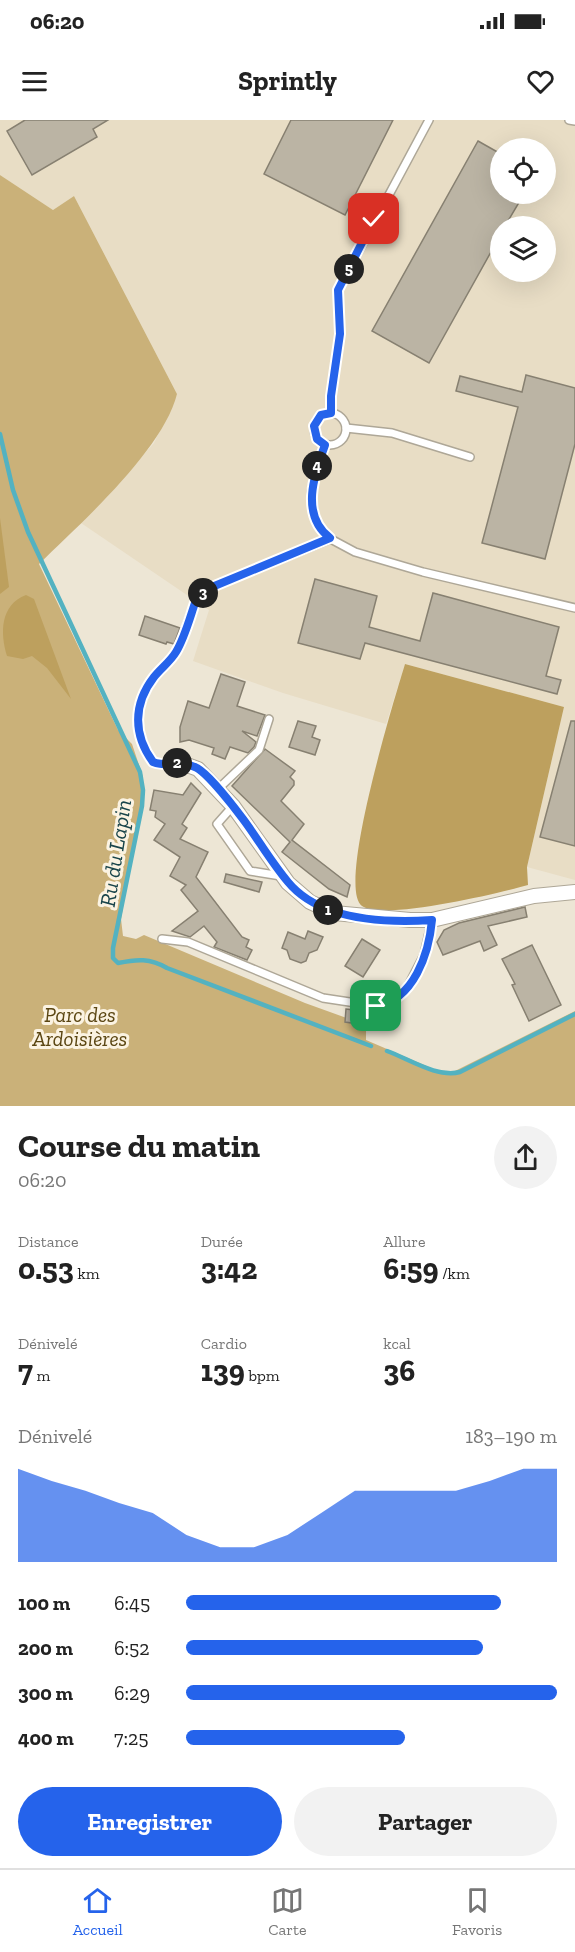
<!DOCTYPE html>
<html lang="fr">
<head>
<meta charset="utf-8">
<style>
	:root { --surface:#fff; --page:#f2f2f2; --text:#222; --muted:#767676; --line:#e0e0e0; --accent:#2563eb }
	body { margin:0; font-family:"Zilla Slab",serif; background:var(--page); color:var(--text); height:100vh; display:flex; flex-direction:column; font-size:22px; white-space:nowrap }
	* { box-sizing:border-box; margin:0 }
	p { font-size:20px; color:var(--muted) }
	.icon { flex:none; width:33px; height:33px; fill:none; stroke:currentColor; stroke-width:2; stroke-linecap:round; stroke-linejoin:round }
	.map { position:relative; height:986px; overflow:hidden }
	.details { display:flex; flex-direction:column; background:var(--surface); flex:1 }
	.details>* { flex:none }
	.buttons { position:absolute; left:490px; top:18px; display:grid; gap:12px }
	.buttons a { display:grid; place-items:center; width:66px; height:66px; border-radius:50%; background:var(--surface); box-shadow:0 6px 24px #0002; font-size:30px }
	.pin { position:absolute; display:grid; place-items:center; width:51px; height:51px; color:#fff; margin:-26px; border-radius:12px; box-shadow:0 3px 9px #0006 }
	.km { position:absolute; width:30px; height:30px; margin:-15px; border-radius:50%; background:#222; color:#fff; font-size:16px; line-height:30px; text-align:center }
	.round { display:grid; place-items:center; flex:none; width:63px; height:63px; border-radius:32px; background:var(--page) }
	.headline { display:flex; align-items:center; justify-content:space-between; height:102px; padding:0 18px }
	h1 { font-size:33px; font-weight:800; line-height:45px }
	.stats { display:grid; grid-template-columns:repeat(3,1fr); gap:9px; height:102px; padding:6px 18px }
	.stats div { display:grid; align-content:center }
	.stats b { font-size:30px; font-weight:800 }
	.stats small { font-size:16px; font-weight:400 }
	.stats p { font-size:16px }
	.chart { height:168px; padding:12px 18px }
	.chart p { display:flex; justify-content:space-between }
	.chart svg { width:100%; height:108px; margin-top:6px; fill:var(--accent); opacity:.7 }
	.cta { display:flex; gap:12px; margin-top:auto; padding:12px 18px }
	.cta a { flex:1; height:69px; border-radius:36px; background:var(--accent); color:#fff; font-size:24px; font-weight:800; line-height:69px; text-align:center }
	.cta a+a { background:var(--page); color:var(--text) }
	ul { padding:0 18px; list-style:none; font-size:20px }
	li { display:grid; grid-template-columns:96px 72px 1fr; align-items:center; height:45px }
	li i { height:15px; border-radius:8px; background:var(--accent) }
	.status { display:flex; justify-content:space-between; align-items:center; height:42px; padding:0 30px; background:var(--surface); direction:ltr }
	.status svg { height:16px; fill:currentColor }
	header { display:flex; justify-content:space-between; align-items:center; height:78px; padding:0 18px; background:var(--surface); font-size:27px; font-weight:800 }
	.menu { display:flex; justify-content:space-around; align-items:center; height:84px; border-top:2px solid var(--line); background:var(--surface); font-size:16px; color:var(--muted) }
	.menu a { display:grid; justify-items:center; gap:3px }
	.menu .on { color:var(--accent) }
	.map>svg:first-child { display:block }
	.built { fill:#e8ddc5; fill-rule:evenodd }
	.green { fill:#cab179 }
	.forest { fill:#bda05e }
	.lines { fill:none; stroke-linecap:round; stroke-linejoin:round }
	.stream { stroke:#53b2c1; stroke-width:4.5 }
	.building { fill:#bbb4a4; stroke:#878071; stroke-width:1.5 }
	.service-casing { stroke:#aea797; stroke-width:10 }
	.minor-casing { stroke:#aea797; stroke-width:16 }
	.service { stroke:#fff; stroke-width:7 }
	.minor { stroke:#fff; stroke-width:14 }
	.route-casing { stroke:#fff; stroke-width:12 }
	.route { stroke:#2563eb; stroke-width:8 }
	.labels { text-anchor:middle; stroke-width:6; stroke-linejoin:round; paint-order:stroke }
	.park-label { font-size:21px; font-style:italic; fill:#5b4612; stroke:#fbf3e2 }
	.water-label { font-size:22px; font-style:italic; fill:#18444a; stroke:#fbf3e2 }
</style>
</head>
<body>
<div class="status"><b>06:20</b><svg viewBox="0 0 49 12"><path d="M0 12V9h3v3zM5 12V6h3v6zM10 12V3h3v9zM15 12V0h3v12zM26 1h20v11H26zM47 4h2v5h-2z"/></svg></div>
<header><svg class="icon" aria-label="menu" viewBox="0 0 24 24"><path d="M4 6h16M4 12h16M4 18h16"/></svg>Sprintly<svg class="icon" aria-label="heart" viewBox="0 0 24 24"><path d="M12 20l-8-8c-3-5 5-10 8-4 3-6 11-1 8 4z"/></svg></header>
<div class="map">
<svg width="575" height="986" viewBox="0 0 575 986">
	<rect width="100%" height="100%" fill="#ede6d5"/>
	<path class="built" d="M0,0H575V760L527,747L564,587L405,544L386,604L283,573L193,541L209,490L81,403L154,323L177,274L74,76L53,90L0,55ZM501,28H546V74H501ZM501,106H546V152H501Z"/>
	<path class="green" d="M0,55L53,90L74,76L177,274C163,330 81,403 39,444L118,610L132,624L143,657L142,678L121,799L123,816L136,819L144,815L305,883L366,905V920L445,954L455,951L575,891V986H0Z"/>
	<g class="forest">
		<polygon points="0,398 9,467 0,474"/>
		<path d="M26,475L34,479L71,579L47,548L32,536L23,539L7,536C0,513 0,485 26,475Z"/>
		<path d="M405,544L564,587L527,747L528,765C500,773 383,801 362,786C336,768 395,577 405,544Z"/>
	</g>
	<g class="lines">
		<g class="stream">
			<path d="M0,314L13,370L28,412L140,652L143,670L142,686L113,828V838L118,843C137,839 150,838 167,848L371,926"/>
			<path d="M387,931C409,939 437,958 460,952L575,894"/>
		</g>
	</g>
	<g class="building">
		<polygon points="25,0 108,0 93,9 97,17 32,55 7,11"/>
		<polygon points="291,0 393,0 345,95 264,54"/>
		<polygon points="478,21 501,34 501,74 524,74 505,106 501,106 501,114 429,243 372,211"/>
		<polygon points="526,255 575,268 575,324 545,439 482,423 518,287 456,271 460,256 522,272"/>
		<polygon points="315,459 377,476 369,507 420,521 433,473 559,507 546,556 561,560 557,574 365,523 360,539 298,523"/>
		<polygon points="145,496 180,508 174,524 167,522 166,524 139,515"/>
		<polygon points="221,554 245,562 237,586 265,595 257,616 242,611 256,622 254,627 248,633 230,627 225,639 212,634 214,628 189,620 180,622 180,607 188,581 209,588"/>
		<polygon points="298,601 316,606 312,617 320,620 315,635 289,627"/>
		<polygon points="571,601 575,601 575,726 540,717"/>
		<polygon points="265,629 295,651 290,657 294,661 294,665 281,681 304,704 292,720 350,765 347,777 329,769 282,732 290,722 232,666"/>
		<polygon points="191,663 201,673 182,704 187,708 180,719 208,732 196,757 242,817 249,820 246,827 252,830 247,840 214,827 217,822 204,806 190,817 172,811 198,791 181,770 186,765 170,756 180,737 154,720 165,704 155,697 156,691 150,690 154,670 183,675"/>
		<polygon points="226,754 262,762 259,772 224,762"/>
		<polygon points="525,787 527,797 488,806 497,825 484,831 480,821 443,835 437,822 444,810 459,803"/>
		<polygon points="308,811 323,817 317,830 309,833 306,841 301,843 290,839 287,830 282,828 288,812 305,819"/>
		<polygon points="362,819 380,830 363,857 345,846"/>
		<polygon points="532,825 561,885 529,901 512,865 515,864 502,839"/>
		<polygon points="346,889 387,894 385,908 345,902"/>
	</g>
	<g class="lines">
		<g class="service-casing">
			<g id="service">
				<polyline points="569,0 575,1"/>
				<circle cx="330" cy="309" r="16"/>
				<polyline points="331,293 331,277 340,214 338,170 429,0"/>
				<polyline points="346,308 392,313 470,337"/>
				<polyline points="325,325 316,350 311,373 315,399 327,417 355,432 423,452 575,488"/>
				<path d="M179,642L166,645L153,642C134,615 133,585 154,558C162,546 174,539 180,525C189,504 190,480 212,467L330,419"/>
				<polyline points="218,669 259,630 269,599"/>
				<polyline points="233,686 217,704 250,751 281,756"/>
				<polyline points="162,819 188,822 323,878 376,886 397,878 408,866 424,835 432,800"/>
			</g>
		</g>
		<g class="minor-casing">
			<polyline id="minor" points="179,642 198,649 233,686 288,763 310,782 334,793 410,800 432,800 534,776 575,772"/>
		</g>
		<use href="#service" class="service"/>
		<use href="#minor" class="minor"/>
	</g>
	<g class="lines">
		<g class="route-casing">
			<path id="route" d="M374,99L338,170L340,214L331,276V293L321,295L314,306L317,319L325,325C314,355 300,395 330,418L212,467L196,480C190,497 185,517 176,532C170,542 161,548 154,557C133,584 133,615 153,642C168,648 182,640 197,648C209,655 234,687 243,699C258,719 271,742 288,762C320,801 385,803 432,800C429,833 414,880 376,886"/>
		</g>
		<use href="#route" class="route"/>
	</g>
	<g class="labels">
		<g class="park-label">
			<text x="80" y="902">Parc des<tspan x="80" dy="24">Ardoisières</tspan></text>
		</g>
		<g class="water-label">
			<text transform="translate(115 733) rotate(-81)" y="8">Ru du Lapin</text>
		</g>
	</g>
</svg>
<div class="buttons">
<a><svg class="icon" aria-label="locate" viewBox="0 0 24 24"><circle cx="12" cy="12" r="6"/><path d="M12 2v4M12 18v4M2 12h4M18 12h4"/></svg></a>
<a><svg class="icon" aria-label="layers" viewBox="0 0 24 24"><path d="M12 4l9 5-9 5-9-5zM3 14l9 5 9-5"/></svg></a>
</div>
<div class="pin" style="left:376px;top:886px;background:#1e9e55"><svg class="icon" aria-label="arrive" viewBox="0 0 24 24"><path d="M6 21V4h12l-3 4 3 4H6"/></svg></div>
<div class="pin" style="left:374px;top:99px;background:#d93025"><svg class="icon" aria-label="check" viewBox="0 0 24 24"><path d="M5 12l5 5 9-10"/></svg></div>
<b class="km" style="left:328px;top:790px">1</b>
<b class="km" style="left:177px;top:643px">2</b>
<b class="km" style="left:203px;top:473px">3</b>
<b class="km" style="left:317px;top:346px">4</b>
<b class="km" style="left:349px;top:149px">5</b>
</div>
<section class="details">
<div class="headline"><div><h1>Course du matin</h1><p>06:20</p></div><a class="round"><svg class="icon" aria-label="share" viewBox="0 0 24 24"><path d="M12 15V3M7 8l5-5 5 5M5 13v7h14v-7"/></svg></a></div>
<div class="stats">
<div><p>Distance</p><b>0.53<small> km</small></b></div>
<div><p>Durée</p><b>3:42</b></div>
<div><p>Allure</p><b>6:59<small> /km</small></b></div>
</div>
<div class="stats">
<div><p>Dénivelé</p><b>7<small> m</small></b></div>
<div><p>Cardio</p><b>139<small> bpm</small></b></div>
<div><p>kcal</p><b>36</b></div>
</div>
<div class="chart"><p><span>Dénivelé</span>183–190 m</p>
<svg viewBox="0 0 160 44" preserveAspectRatio="none"><path d="M0 44V6L10 11L20 15L30 20L40 24L50 33L60 38L70 38L80 33L90 24L100 15L110 15L120 15L130 15L140 11L150 6L160 6V44z"/></svg>
</div>
<ul>
<li><b>100 m</b>6:45<i style="width:85%"></i></li>
<li><b>200 m</b>6:52<i style="width:80%"></i></li>
<li><b>300 m</b>6:29<i style="width:100%"></i></li>
<li><b>400 m</b>7:25<i style="width:59%"></i></li>
</ul>
<div class="cta"><a>Enregistrer</a><a>Partager</a></div>
</section>
<nav class="menu">
<a class="on"><svg class="icon" aria-label="home" viewBox="0 0 24 24"><path d="M3 11l9-7 9 7M6 9v11h12V9"/></svg>Accueil</a>
<a><svg class="icon" aria-label="map" viewBox="0 0 24 24"><path d="M3 6l6-2 6 2 6-2v14l-6 2-6-2-6 2zM9 4v14M15 6v14"/></svg>Carte</a>
<a><svg class="icon" aria-label="saved" viewBox="0 0 24 24"><path d="M7 4h10v16l-5-4-5 4z"/></svg>Favoris</a>
</nav>
</body>
</html>
